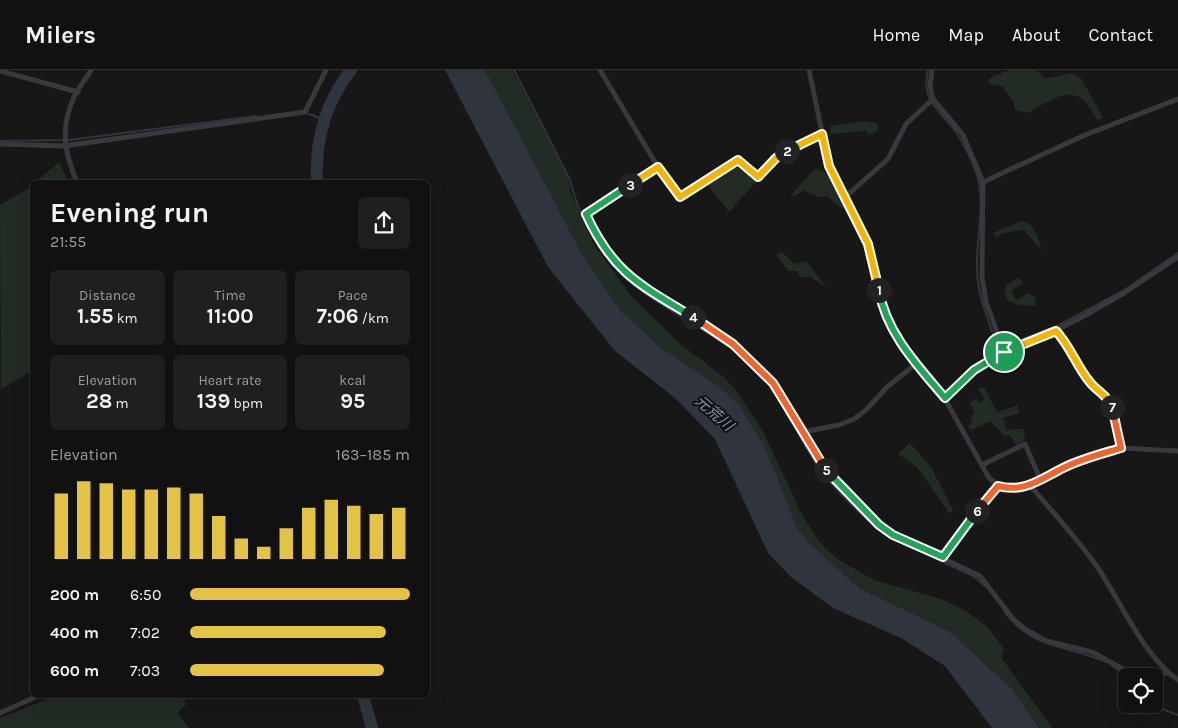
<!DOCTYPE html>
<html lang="en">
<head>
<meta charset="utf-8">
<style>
	:root { --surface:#111112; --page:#1e1f20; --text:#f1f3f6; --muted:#9c9d9f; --line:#303132; --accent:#e4c243 }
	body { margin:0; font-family:Karla,"Noto Sans JP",sans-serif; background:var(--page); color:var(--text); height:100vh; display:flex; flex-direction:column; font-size:19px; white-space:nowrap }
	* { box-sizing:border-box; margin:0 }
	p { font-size:16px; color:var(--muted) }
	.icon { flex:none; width:28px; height:28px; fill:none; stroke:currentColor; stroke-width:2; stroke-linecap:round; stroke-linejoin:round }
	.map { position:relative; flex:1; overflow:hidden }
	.sheet { position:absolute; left:30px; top:110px; width:400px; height:518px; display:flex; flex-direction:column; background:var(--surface); border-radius:8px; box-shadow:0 5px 20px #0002,0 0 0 1px var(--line) }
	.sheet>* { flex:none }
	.buttons { position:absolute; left:1118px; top:598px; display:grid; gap:10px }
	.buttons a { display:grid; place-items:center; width:45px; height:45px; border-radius:8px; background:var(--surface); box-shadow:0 5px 20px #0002,0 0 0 1px var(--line); font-size:25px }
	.pin { position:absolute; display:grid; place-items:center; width:42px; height:42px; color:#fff; margin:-21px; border:2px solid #fff; border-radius:50%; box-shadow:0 1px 5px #0007 }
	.km { position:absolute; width:25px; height:25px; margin:-12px; border-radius:50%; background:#222; color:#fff; font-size:14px; line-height:25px; text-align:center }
	.round { display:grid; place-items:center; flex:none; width:52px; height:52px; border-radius:8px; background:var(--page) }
	.overview { display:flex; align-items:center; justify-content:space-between; height:85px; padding:0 20px }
	h1 { font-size:28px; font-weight:700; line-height:38px }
	.metrics { display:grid; grid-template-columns:repeat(3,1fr); gap:8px; height:85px; padding:5px 20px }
	.metrics div { display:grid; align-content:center; border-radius:8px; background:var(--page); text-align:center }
	.metrics b { font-size:21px; font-weight:700 }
	.metrics small { font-size:14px; font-weight:400 }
	.metrics p { font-size:14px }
	.chart { height:140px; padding:10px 20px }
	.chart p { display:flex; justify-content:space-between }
	.chart svg { width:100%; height:90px; margin-top:5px; stroke:var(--accent); stroke-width:6 }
	ul { padding:0 20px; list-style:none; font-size:16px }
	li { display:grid; grid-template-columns:80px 60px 1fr; align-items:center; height:38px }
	li i { height:12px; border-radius:6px; background:var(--accent) }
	header { display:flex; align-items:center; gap:30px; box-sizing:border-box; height:70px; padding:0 25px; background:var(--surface); border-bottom:1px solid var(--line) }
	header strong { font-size:24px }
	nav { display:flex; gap:28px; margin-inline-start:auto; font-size:18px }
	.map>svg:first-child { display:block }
	.green { fill:#232b25 }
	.water { fill:#30353d }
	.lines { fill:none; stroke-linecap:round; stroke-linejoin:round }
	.stream { stroke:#30353d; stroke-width:2 }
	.canal { stroke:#30353d; stroke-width:8 }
	.river { stroke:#30353d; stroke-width:12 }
	.street { stroke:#38383d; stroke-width:5 }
	.split-1-casing { stroke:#fff; stroke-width:10 }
	.split-2-casing { stroke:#fff; stroke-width:10 }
	.split-3-casing { stroke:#fff; stroke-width:10 }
	.split-4-casing { stroke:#fff; stroke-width:10 }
	.split-5-casing { stroke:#fff; stroke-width:10 }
	.split-6-casing { stroke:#fff; stroke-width:10 }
	.split-7-casing { stroke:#fff; stroke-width:10 }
	.split-8-casing { stroke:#fff; stroke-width:10 }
	.split-1 { stroke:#22a559; stroke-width:6 }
	.split-2 { stroke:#f5b400; stroke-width:6 }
	.split-3 { stroke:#f5b400; stroke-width:6 }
	.split-4 { stroke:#22a559; stroke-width:6 }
	.split-5 { stroke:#f0652b; stroke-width:6 }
	.split-6 { stroke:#22a559; stroke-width:6 }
	.split-7 { stroke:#f0652b; stroke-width:6 }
	.split-8 { stroke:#f5b400; stroke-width:6 }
	.labels { text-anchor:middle; stroke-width:4; stroke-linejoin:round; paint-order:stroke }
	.water-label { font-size:15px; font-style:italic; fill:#8395af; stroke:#121213 }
</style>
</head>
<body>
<header>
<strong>Milers</strong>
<nav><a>Home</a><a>Map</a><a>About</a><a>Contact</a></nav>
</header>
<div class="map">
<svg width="1178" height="658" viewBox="0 0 1178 658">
	<rect width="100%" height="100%" fill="#171718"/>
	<g class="green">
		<polygon points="483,0 512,0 568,108 570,121 594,175 632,227 679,273 724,307 738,323 762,359 803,447 822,475 836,488 874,510 941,529 966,541 986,556 1004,578 1001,587 1052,658 1039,658 1012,619 949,561 859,518 831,495 813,477 797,458 790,441 716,314 660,277 620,240 583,186 489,7"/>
		<path d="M1009,0H1037L1044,9L1072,3L1081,8L1103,48L1098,50C1093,46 1092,39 1087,34C1070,12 1045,35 1027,43L1015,40L1013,31L1002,16L989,14V8Z"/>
		<polygon points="864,51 877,53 878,60 870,65 866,61 831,64 830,56"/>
		<polygon points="59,92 69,112 36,112"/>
		<polygon points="734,98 739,98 756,112 729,142 708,115"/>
		<polygon points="816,98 827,103 845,137 841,138 827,126 818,127 804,120 796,126 791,125"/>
		<polygon points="32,116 32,301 1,319 0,135"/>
		<path d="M1022,151C1036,154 1038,169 1042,181L1024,160L1003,163L996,168L993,163Z"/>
		<polygon points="782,182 794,194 806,191 826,217 809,206 802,208 796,201 788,201 776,185"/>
		<path d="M1018,208L1022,211V214L1011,220L1016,230L1029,223L1036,228L1035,236C1020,234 1001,237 1006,215Z"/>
		<polygon points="984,317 997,342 1018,335 1019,343 1003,348 1007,360 1023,359 1025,366 1023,371 1016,375 1010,365 1005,366 990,351 972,360 968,357 972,351 971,347 975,341 969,333 976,328 980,333 984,329 978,319"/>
		<polygon points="910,373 931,397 953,440 950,444 917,397 898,384"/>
		<polygon points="58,625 179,625 187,634 177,643 189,658 0,658 0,648"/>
	</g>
	<polygon class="water" points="445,0 483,0 489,7 583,186 620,240 660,277 716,314 738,334 765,378 797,458 813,477 859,518 949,561 1012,619 1039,658 992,658 945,596 901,568 833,538 791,507 768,483 715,369 675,328 615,281 548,197"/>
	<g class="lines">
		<g class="stream">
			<path d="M514,0L570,110C578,143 596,181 622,205C665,245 725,263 765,309C788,336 800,374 822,402C840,425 864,448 887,466L973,506L986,517"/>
			<path d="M928,0C920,33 941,40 956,62C963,73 970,87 975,99C987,128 976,167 977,197C977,225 989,252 998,278L1057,256L1123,221L1178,183"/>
			<polyline points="306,43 323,49"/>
			<polyline points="0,71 69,70 256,46"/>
			<polyline points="1004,541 1012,551"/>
			<path d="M1015,554C1041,579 1075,578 1106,592"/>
			<polyline points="1112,596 1121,602 1138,606"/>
			<polyline points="1149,634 1178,645"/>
		</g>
		<path class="canal" d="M317,112C315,71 325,33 351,0"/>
		<g class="river">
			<path d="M317,112C315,71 325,33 351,0"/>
			<polyline points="363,625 372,658"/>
		</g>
		<g class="street">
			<path d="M600,0L658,97L680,127L738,90L758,107C777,87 797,75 822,64"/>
			<path d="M809,0L829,96L868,174L882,238L896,266L945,329L989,408C1003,420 1013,417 1030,417L1035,421C1056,446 1079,471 1098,498C1120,531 1145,588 1178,610"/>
			<polyline points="932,0 930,16 933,29 963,65 983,112 982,207 986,232 1004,281"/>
			<polyline points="0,1 78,22"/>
			<polyline points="0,74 64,76 305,42 326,0"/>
			<polyline points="658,97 586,144 605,180 618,196 639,214 733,274 756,295 773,313 822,396 879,455 893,465 980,506 1014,550 1025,559 1046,571 1092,582 1123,599 1150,604 1168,603"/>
			<path d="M77,112C64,82 60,58 74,27C79,17 86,9 91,0"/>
			<polyline points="983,112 1085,65 1178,29"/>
			<polyline points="845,127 888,89 906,54 933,29"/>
			<polyline points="1055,261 1072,281 1090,314 1102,321 1109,330 1121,378"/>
			<polyline points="945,329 973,300 1004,281 1055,261 1084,246 1124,223 1178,187"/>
			<polyline points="803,362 839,355 854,349 866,340 888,316 916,294"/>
			<polyline points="982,395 1025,374 1041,411"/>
			<polyline points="1030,417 1063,398 1121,378 1178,381"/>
			<polyline points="943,487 998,416"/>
			<polyline points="0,643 40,625"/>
		</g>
	</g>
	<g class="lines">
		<g class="split-1-casing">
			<path id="split-1" d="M879,220C886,263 918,296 945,328L974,300L1004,282"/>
		</g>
		<g class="split-2-casing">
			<polyline id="split-2" points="787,81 822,64 829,96 868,174 879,220"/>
		</g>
		<g class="split-3-casing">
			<polyline id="split-3" points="630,115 658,97 680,127 738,90 758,107 776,88 787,81"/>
		</g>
		<g class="split-4-casing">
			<path id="split-4" d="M630,115L586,144C613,203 640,215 693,247"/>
		</g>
		<g class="split-5-casing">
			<polyline id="split-5" points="693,247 733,274 773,313 826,400"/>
		</g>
		<g class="split-6-casing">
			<polyline id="split-6" points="826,400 879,455 893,465 943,487 977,441"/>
		</g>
		<g class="split-7-casing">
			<path id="split-7" d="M977,441L998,416C1024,423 1041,409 1063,398C1081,389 1101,384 1121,378L1112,337"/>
		</g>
		<g class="split-8-casing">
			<path id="split-8" d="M1004,282L1056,261C1070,276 1076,295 1089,311C1097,322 1106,323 1112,337"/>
		</g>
		<use href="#split-1" class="split-1"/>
		<use href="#split-2" class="split-2"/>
		<use href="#split-3" class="split-3"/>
		<use href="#split-4" class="split-4"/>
		<use href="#split-5" class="split-5"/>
		<use href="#split-6" class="split-6"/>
		<use href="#split-7" class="split-7"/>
		<use href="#split-8" class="split-8"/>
	</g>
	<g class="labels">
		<g class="water-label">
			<text transform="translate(714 343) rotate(41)" y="5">元荒川</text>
		</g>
	</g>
</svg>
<div class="buttons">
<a><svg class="icon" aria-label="locate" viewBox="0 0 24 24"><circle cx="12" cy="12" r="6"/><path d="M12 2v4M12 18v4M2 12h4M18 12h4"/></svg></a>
</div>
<div class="pin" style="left:1004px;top:282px;background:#1e9e55"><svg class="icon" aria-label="arrive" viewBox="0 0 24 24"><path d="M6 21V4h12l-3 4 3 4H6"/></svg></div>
<b class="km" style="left:879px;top:220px">1</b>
<b class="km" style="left:787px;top:81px">2</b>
<b class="km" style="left:630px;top:115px">3</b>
<b class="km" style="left:693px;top:247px">4</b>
<b class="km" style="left:826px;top:400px">5</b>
<b class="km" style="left:977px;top:441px">6</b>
<b class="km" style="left:1112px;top:337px">7</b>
<section class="sheet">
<div class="overview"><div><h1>Evening run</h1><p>21:55</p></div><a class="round"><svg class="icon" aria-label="share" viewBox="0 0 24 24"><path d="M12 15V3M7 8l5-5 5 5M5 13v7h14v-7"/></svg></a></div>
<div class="metrics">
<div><p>Distance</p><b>1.55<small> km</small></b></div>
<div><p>Time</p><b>11:00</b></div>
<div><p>Pace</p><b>7:06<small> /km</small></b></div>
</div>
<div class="metrics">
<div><p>Elevation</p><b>28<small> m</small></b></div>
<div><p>Heart rate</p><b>139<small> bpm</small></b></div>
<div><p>kcal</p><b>95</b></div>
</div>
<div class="chart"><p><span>Elevation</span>163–185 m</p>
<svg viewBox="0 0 160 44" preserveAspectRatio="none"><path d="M5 44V12M15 44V6M25 44V7M35 44V10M45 44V10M55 44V9M65 44V12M75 44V23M85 44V34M95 44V38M105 44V29M115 44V19M125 44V15M135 44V18M145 44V22M155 44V19"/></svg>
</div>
<ul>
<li><b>200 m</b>6:50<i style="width:100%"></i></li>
<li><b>400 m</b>7:02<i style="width:89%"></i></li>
<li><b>600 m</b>7:03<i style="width:88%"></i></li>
</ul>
</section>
</div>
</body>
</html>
